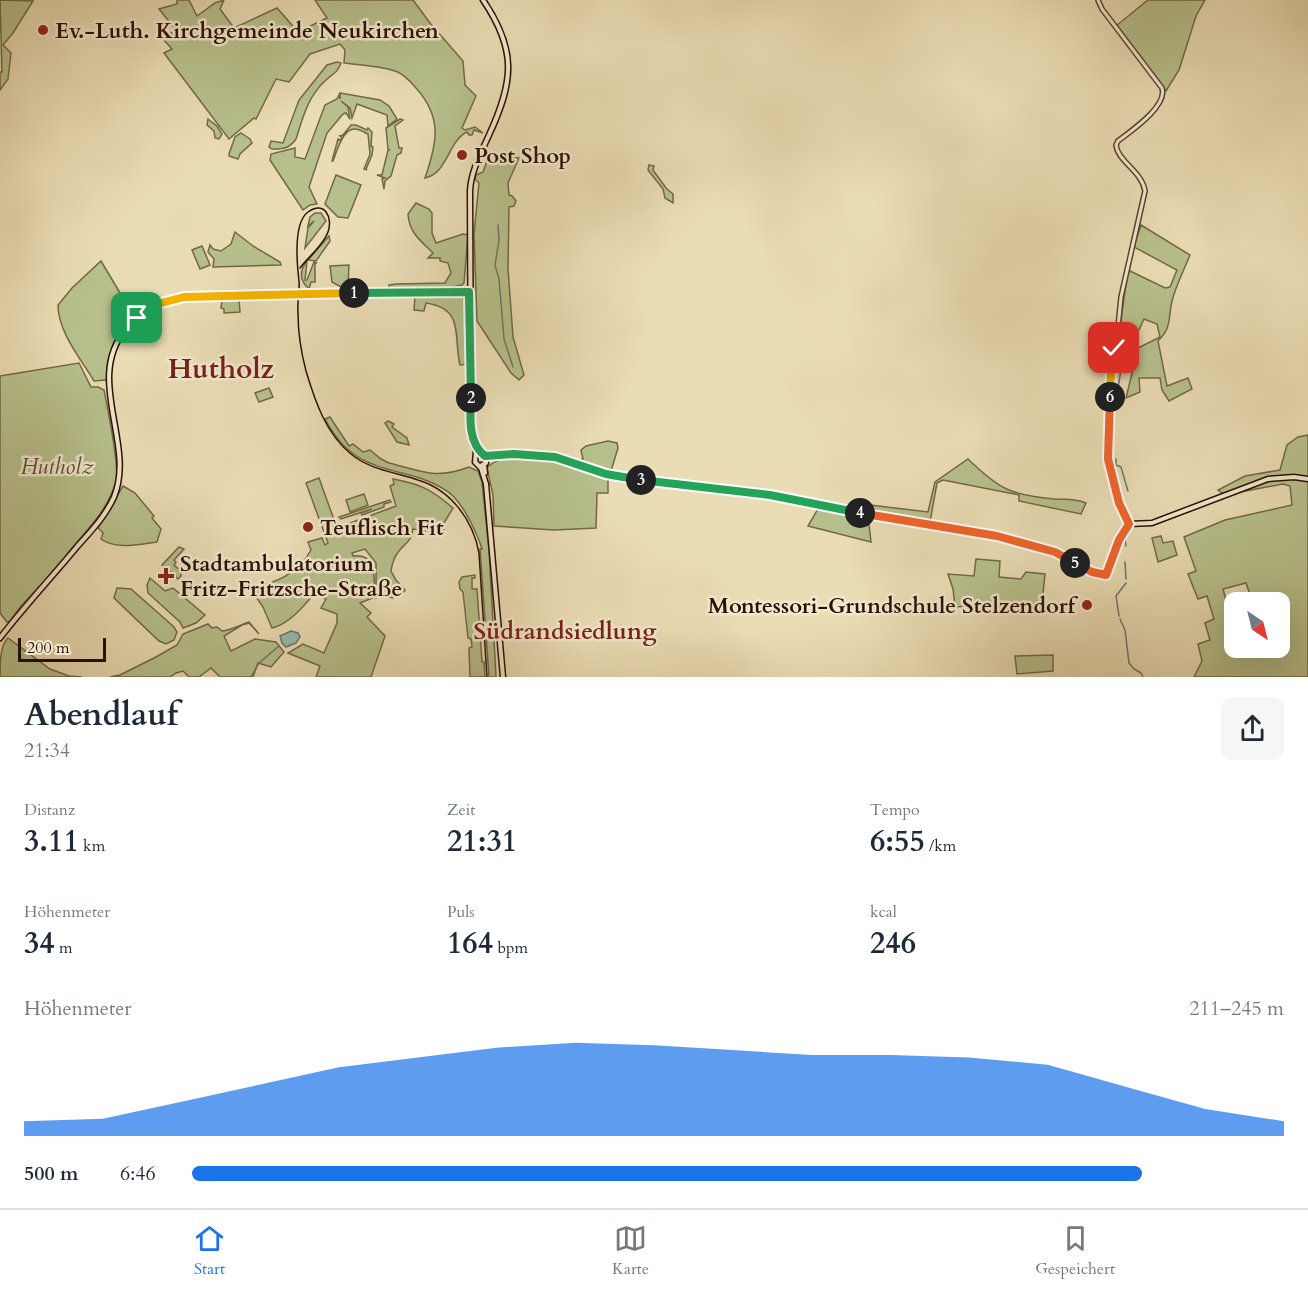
<!DOCTYPE html>
<html lang="de">
<head>
<meta charset="utf-8">
<style>
	:root { --surface:#fff; --page:#f6f6f7; --text:#1f2937; --muted:#747a83; --line:#e0e1e3; --accent:#1a73e8 }
	body { margin:0; font-family:Cardo,serif; background:var(--page); color:var(--text); height:100vh; display:flex; flex-direction:column; font-size:22px; white-space:nowrap }
	* { box-sizing:border-box; margin:0 }
	p { font-size:20px; color:var(--muted) }
	.icon { flex:none; width:33px; height:33px; fill:none; stroke:currentColor; stroke-width:2; stroke-linecap:round; stroke-linejoin:round }
	.map { position:relative; height:677px; overflow:hidden }
	.drawer { display:flex; flex-direction:column; background:var(--surface); flex:1 }
	.drawer>* { flex:none }
	.needle { width:39px; rotate:145deg }
	.buttons { position:absolute; left:1224px; top:592px; display:grid; gap:12px }
	.buttons a { display:grid; place-items:center; width:66px; height:66px; border-radius:12px; background:var(--surface); box-shadow:0 6px 24px #0002; font-size:30px }
	.scale { position:absolute; left:18px; bottom:15px; width:88px; box-sizing:border-box; padding-left:6px; border:3px solid #2b0f00; border-top:0; font-size:16px; line-height:21px; white-space:nowrap; color:#2b0f00; -webkit-text-stroke:4px #f1e8ce; paint-order:stroke }
	.pin { position:absolute; display:grid; place-items:center; width:51px; height:51px; color:#fff; margin:-26px; border-radius:12px; box-shadow:0 3px 9px #0006 }
	.km { position:absolute; width:30px; height:30px; margin:-15px; border-radius:50%; background:#222; color:#fff; font-size:16px; line-height:30px; text-align:center }
	.round { display:grid; place-items:center; flex:none; width:63px; height:63px; border-radius:12px; background:var(--page) }
	.overview { display:flex; align-items:center; justify-content:space-between; height:102px; padding:0 24px }
	h1 { font-size:33px; font-weight:800; line-height:45px }
	.metrics { display:grid; grid-template-columns:repeat(3,1fr); gap:9px; height:102px; padding:6px 24px }
	.metrics div { display:grid; align-content:center }
	.metrics b { font-size:30px; font-weight:800 }
	.metrics small { font-size:16px; font-weight:400 }
	.metrics p { font-size:16px }
	.chart { height:168px; padding:12px 24px }
	.chart p { display:flex; justify-content:space-between }
	.chart svg { width:100%; height:108px; margin-top:6px; fill:var(--accent); opacity:.7 }
	ul { padding:0 24px; list-style:none; font-size:20px }
	li { display:grid; grid-template-columns:96px 72px 1fr; align-items:center; height:45px }
	li i { height:15px; border-radius:8px; background:var(--accent) }
	.dock { display:flex; justify-content:space-around; align-items:center; height:84px; border-top:2px solid var(--line); background:var(--surface); font-size:16px; color:var(--muted) }
	.dock a { display:grid; justify-items:center; gap:3px }
	.dock .current { color:var(--accent) }
	.map>svg:first-child { display:block }
	.green { fill:#b7c08c; stroke:#716846; stroke-width:1.5; fill-rule:evenodd }
	.water { fill:#98bbb0; stroke:#6c766a; stroke-width:1.5 }
	.lines { fill:none; stroke-linecap:round; stroke-linejoin:round }
	.stream { stroke:#6c766a; stroke-width:1.5 }
	.tertiary-casing { stroke:#5b422d; stroke-width:6 }
	.secondary-casing { stroke:#2b0f00; stroke-width:7 }
	.tertiary { stroke:#f1e8ce; stroke-width:3 }
	.secondary { stroke:#f1e8ce; stroke-width:4 }
	.tram { stroke:#2b0f00; stroke-width:1.5 }
	.split-1-casing { stroke:#fff; stroke-width:12 }
	.split-2-casing { stroke:#fff; stroke-width:12 }
	.split-3-casing { stroke:#fff; stroke-width:12 }
	.split-4-casing { stroke:#fff; stroke-width:12 }
	.split-5-casing { stroke:#fff; stroke-width:12 }
	.split-6-casing { stroke:#fff; stroke-width:12 }
	.split-7-casing { stroke:#fff; stroke-width:12 }
	.split-1 { stroke:#f5b400; stroke-width:8 }
	.split-2 { stroke:#22a559; stroke-width:8 }
	.split-3 { stroke:#22a559; stroke-width:8 }
	.split-4 { stroke:#22a559; stroke-width:8 }
	.split-5 { stroke:#f0652b; stroke-width:8 }
	.split-6 { stroke:#f0652b; stroke-width:8 }
	.split-7 { stroke:#f5b400; stroke-width:8 }
	.poi-dot { fill:#8f2418; stroke:#f1e8ce; stroke-width:2 }
	.labels { text-anchor:middle; stroke-width:5; stroke-linejoin:round; paint-order:stroke }
	.poi-label { font-size:22px; font-weight:bold; fill:#2b0f00; stroke:#f1e8ce; text-anchor:start }
	.park-label { font-size:22px; font-style:italic; fill:#5c4d31; stroke:#f1e8ce }
	.neighbourhood-label { font-size:24px; font-weight:bold; fill:#7a1f14; stroke:#f1e8ce }
	.district-label { font-size:28px; font-weight:bold; fill:#7a1f14; stroke:#f1e8ce }
</style>
</head>
<body>
<div class="map">
<svg width="1308" height="677" viewBox="0 0 1308 677">
	<rect width="100%" height="100%" fill="#eadcb4"/>
	<filter id="stains"><feTurbulence type="fractalNoise" baseFrequency=".00333" numOctaves="4"/><feColorMatrix values="0 0 0 0 .2 0 0 0 0 .09 0 0 0 0 .02 0 0 0 .5 -.17"/></filter>
	<radialGradient id="worn" r=".72"><stop offset=".6" stop-color="#630" stop-opacity="0"/><stop offset="1" stop-color="#630" stop-opacity=".3"/></radialGradient>
	<g class="green">
		<polygon points="0,0 33,1 13,33 3,45 11,53 8,79 0,90 0,72 2,72"/>
		<path d="M177,0H189L197,16L215,3L224,0L220,9L234,28L277,8L298,32L327,18L315,0H413L430,23L463,61L465,85L476,96L462,128L465,130L475,127L483,133L474,130L472,135H469L467,132C448,141 448,173 425,178C437,143 443,118 416,88C410,81 403,73 395,71C379,66 360,65 344,63L345,50L340,44L310,54L289,82L276,79L256,119L254,118L229,139L164,53L172,49L162,38L176,30L159,9L177,4Z"/>
		<polygon points="1148,0 1205,0 1196,16 1179,70 1166,91 1116,26"/>
		<path d="M337,62L341,63C336,75 334,72 326,80C308,96 303,117 296,139C289,149 283,149 272,149L269,147L271,141L283,143L299,100L327,65Z"/>
		<polygon points="340,93 380,100 389,106 397,119 388,126 387,115 357,104 352,118 350,108 341,101 348,107 350,119 346,113 343,114 327,133 309,187 317,204 310,205 303,210 270,160 271,154 295,148 295,157 305,159 325,105 337,99 339,95 340,99"/>
		<polygon points="208,119 217,126 222,134 219,139 215,138 214,131 207,125"/>
		<polygon points="400,119 403,120 395,126 399,148 402,148 401,153 397,155 391,176 385,181 384,189 382,179 385,178 377,175 382,175 388,150 389,150 388,149 386,128"/>
		<path d="M351,125H356L367,130L368,128L372,132L371,146L373,147L372,155L366,169L367,170L364,169L370,154L368,134C365,133 358,128 354,129C343,129 336,153 333,161H332L338,139L341,140L342,137L340,136L343,135Z"/>
		<polygon points="241,133 250,139 252,143 240,154 238,159 229,156 229,154 235,137"/>
		<polygon points="490,152 519,158 508,183 509,195 512,196 516,201 514,206 509,207 508,269 513,337 524,375 519,380 511,373 477,321 474,234 479,183 475,179 476,175 483,172"/>
		<polygon points="649,165 654,166 653,170 666,188 673,194 673,203 665,198 663,189 648,170"/>
		<polygon points="336,175 361,185 348,218 338,217 325,204"/>
		<path d="M416,203L429,209L432,213V233L436,243L463,234L468,235L464,283L462,285L442,289L389,288V285L396,284L445,283L451,273L448,263L440,261V258H428L433,253C421,241 409,233 408,214Z"/>
		<polygon points="315,213 321,213 326,221 305,248 308,228 314,221 308,226 310,217"/>
		<path d="M1141,225L1190,255C1184,270 1176,285 1172,301C1168,318 1172,328 1158,341L1167,386L1188,378L1192,389L1169,401L1162,390L1160,378H1139L1140,392L1126,398L1138,348L1160,337L1157,324L1144,319L1139,330L1120,327L1128,270L1165,288L1170,287L1177,270L1134,247Z"/>
		<polygon points="235,232 253,246 280,262 281,265 213,267 214,259 208,252 210,245 213,249 221,251 231,244"/>
		<polygon points="329,236 330,241 316,261 308,260"/>
		<polygon points="202,246 210,265 200,269 192,250"/>
		<path d="M101,261L135,318L119,336L106,380L94,381C81,359 58,332 58,305L72,288Z"/>
		<path d="M307,261L305,280H307L314,262L317,263H315V282H311L309,289C299,280 299,271 307,261Z"/>
		<polygon points="349,265 348,286 341,287 332,282 330,266"/>
		<path d="M394,294L459,295C463,298 465,298 466,303C470,316 466,347 468,364L460,365C453,335 465,309 426,303L424,311L414,310L415,297H394Z"/>
		<polygon points="239,300 240,312 224,313 224,309 221,308 222,301"/>
		<path d="M79,363L91,387H98L104,390C107,406 120,467 116,481C109,509 86,531 68,553L69,555L21,606L10,621L7,622L0,613V376Z"/>
		<polygon points="269,388 273,397 259,402 255,393"/>
		<path d="M330,417L349,446L353,444L363,452L370,450L381,459L389,463C422,471 435,480 469,467L478,471L482,482L489,550L496,677H489L480,549H482C477,533 465,508 453,496C445,488 431,482 420,478C375,465 350,465 325,419Z"/>
		<polygon points="388,421 394,424 392,427 407,438 409,445 397,442 385,423"/>
		<path d="M1308,435V677H1194L1202,661L1198,644L1210,640L1205,623L1214,619L1207,596L1198,599L1188,574L1196,571L1184,537L1225,520L1292,505L1290,486L1283,484L1225,495L1218,490L1245,476L1280,470L1287,445L1298,437ZM1246,583L1253,603H1280V648H1234V630L1223,589Z"/>
		<polygon points="608,441 617,443 618,448 611,471 595,468 577,461 583,459 581,450 586,446"/>
		<path d="M523,457L558,460L608,477V493H597L596,528L554,530L494,526L493,495L487,468C495,458 511,458 523,457Z"/>
		<path d="M968,459C999,489 1010,495 1054,499C1068,500 1072,498 1086,503L1081,514L1019,501V495L943,480L937,483L930,522L847,508L846,506L870,505L928,512L935,482Z"/>
		<path d="M319,478L337,528L396,506L390,486L394,484L393,479C421,484 432,490 453,508L444,523V533L413,529C412,541 405,543 399,551C394,557 392,564 391,571L396,580L405,590L402,594H396L393,598L380,595L376,598V563L365,549L352,553L353,556C379,553 373,579 375,597L360,603L371,613L367,617L385,636L371,677H316L320,666L288,653L303,644L324,653L337,623V614L321,608L326,599L315,593C304,606 289,624 272,628L263,607L250,588C276,583 298,574 311,550L308,542L322,538L325,545L328,543L306,483Z"/>
		<path d="M123,486L135,493L154,516L152,518L161,529L157,542C140,544 115,550 101,539L103,533L98,528Z"/>
		<polygon points="364,494 368,505 350,512 346,500"/>
		<polygon points="390,500 391,502 384,504 384,507 362,515 361,513 372,509 341,519 339,517"/>
		<polygon points="819,507 868,516 871,542 808,526"/>
		<polygon points="1161,536 1163,543 1173,541 1177,555 1158,562 1152,538"/>
		<polygon points="179,547 184,549 174,560 176,562 174,565 181,571 181,576 178,579 162,565"/>
		<polygon points="976,559 1000,561 999,577 1021,579 1026,572 1045,574 1042,604 1024,604 1023,612 972,606 955,607 953,589 948,574 974,576"/>
		<polygon points="475,575 475,578 472,578 472,589 477,589 482,662 484,662 485,677 470,677 469,648 472,647 471,639 468,638 463,592 460,589 459,582 462,577"/>
		<polygon points="150,578 165,591 173,588 205,615 196,623 183,628 180,622 148,593 147,585"/>
		<polygon points="117,588 131,589 174,627 177,632 174,640 166,644 159,641 114,598"/>
		<path d="M249,622L259,634L249,623L242,625L224,636L231,651L255,639L276,642L284,652L271,667L258,663L253,677H220L211,668L199,677H189L183,671L176,673L170,677H110L120,675L156,657L177,645L183,634L208,624L212,628L217,627L222,631C232,630 240,625 249,622Z"/>
		<path d="M8,638L50,669L69,676L82,677H0C0,664 0,645 8,638Z"/>
		<polygon points="1053,655 1053,671 1017,674 1015,656"/>
	</g>
	<polygon class="water" points="291,631 298,633 300,637 296,643 286,647 282,643 280,636"/>
	<g class="lines">
		<g class="stream">
			<polyline points="498,225 499,240 495,265 499,279 504,339 513,367"/>
			<polyline points="1118,389 1123,356"/>
			<polyline points="1116,459 1116,465 1121,467 1128,491"/>
			<polyline points="1126,546 1125,540 1132,526"/>
			<polyline points="1125,562 1126,579"/>
			<polyline points="1119,616 1116,596 1126,583"/>
			<polyline points="1120,619 1125,630 1129,663 1134,669 1141,673 1143,677"/>
			<polyline points="251,677 259,663 279,646"/>
		</g>
		<g class="tertiary-casing">
			<path id="tertiary" d="M1098,0L1102,9L1162,88C1168,106 1131,131 1118,141L1116,145C1118,162 1142,171 1145,191L1121,297L1118,327L1111,369L1108,459L1119,503L1129,524"/>
		</g>
		<g class="secondary-casing">
			<g id="secondary">
				<path d="M483,0C517,50 514,81 489,135C481,153 471,171 470,191L471,426L476,452L475,462L481,468L486,484"/>
				<polyline points="476,446 486,458 486,463 482,465"/>
				<polyline points="485,456 514,454 555,457 609,475 770,495 867,515 968,530 1055,552 1082,568 1106,575 1119,540 1129,524 1152,523 1268,479 1294,477 1308,479"/>
				<polyline points="484,465 485,473"/>
				<polyline points="486,484 503,677"/>
				<path d="M0,638C24,607 51,578 76,548C90,532 105,517 114,497C136,444 84,379 126,329C142,310 160,302 184,297L469,292"/>
			</g>
		</g>
		<use href="#tertiary" class="tertiary"/>
		<use href="#secondary" class="secondary"/>
		<path class="tram" d="M300,268C309,256 323,246 328,232C333,218 325,200 308,212C293,223 297,264 299,281C300,291 297,302 298,313C298,332 301,352 306,371C315,401 326,434 351,454C370,470 395,472 418,480C451,490 473,520 479,553L487,677"/>
	</g>
	<g class="lines">
		<g class="split-1-casing">
			<polyline id="split-1" points="137,318 161,303 184,297 354,293"/>
		</g>
		<g class="split-2-casing">
			<polyline id="split-2" points="354,293 469,292 471,398"/>
		</g>
		<g class="split-3-casing">
			<path id="split-3" d="M471,398C470,418 468,443 485,456L514,454L555,457L606,474L641,480"/>
		</g>
		<g class="split-4-casing">
			<polyline id="split-4" points="641,480 770,495 860,513"/>
		</g>
		<g class="split-5-casing">
			<polyline id="split-5" points="860,513 997,536 1055,552 1075,563"/>
		</g>
		<g class="split-6-casing">
			<polyline id="split-6" points="1075,563 1092,572 1106,575 1119,540 1129,524 1119,503 1108,459 1110,397"/>
		</g>
		<g class="split-7-casing">
			<polyline id="split-7" points="1110,397 1111,369 1114,348"/>
		</g>
		<use href="#split-1" class="split-1"/>
		<use href="#split-2" class="split-2"/>
		<use href="#split-3" class="split-3"/>
		<use href="#split-4" class="split-4"/>
		<use href="#split-5" class="split-5"/>
		<use href="#split-6" class="split-6"/>
		<use href="#split-7" class="split-7"/>
	</g>
	<g class="poi-dot">
		<circle cx="43" cy="30" r="6"/>
		<circle cx="462" cy="155" r="6"/>
		<circle cx="308" cy="527" r="6"/>
		<path d="M163 567h6v6h6v6h-6v6h-6v-6h-6v-6h6z"/>
		<circle cx="1087" cy="605" r="6"/>
	</g>
	<g class="labels">
		<g class="poi-label">
			<text x="55" y="38">Ev.-Luth. Kirchgemeinde Neukirchen</text>
			<text x="474" y="163">Post Shop</text>
			<text x="320" y="535">Teuflisch Fit</text>
			<text x="180" y="571">Stadtambulatorium<tspan x="180" dy="25">Fritz-Fritzsche-Straße</tspan></text>
			<text x="1075" y="613" text-anchor="end">Montessori-Grundschule Stelzendorf</text>
		</g>
		<g class="park-label">
			<text x="57" y="474">Hutholz</text>
		</g>
		<g class="neighbourhood-label">
			<text x="565" y="639">Südrandsiedlung</text>
		</g>
		<g class="district-label">
			<text x="221" y="378">Hutholz</text>
		</g>
	</g>
	<rect width="100%" height="100%" filter="url(#stains)"/>
	<rect width="100%" height="100%" fill="url(#worn)"/>
</svg>
<div class="buttons">
<a><svg class="needle" viewBox="-14 -14 28 28"><path d="M0-13l5 13h-10z" fill="#e53935"/><path d="M0 13l5-13h-10z" fill="#747a83"/></svg></a>
</div>
<div class="scale">200 m</div>
<div class="pin" style="left:137px;top:318px;background:#1e9e55"><svg class="icon" aria-label="arrive" viewBox="0 0 24 24"><path d="M6 21V4h12l-3 4 3 4H6"/></svg></div>
<div class="pin" style="left:1114px;top:348px;background:#d93025"><svg class="icon" aria-label="check" viewBox="0 0 24 24"><path d="M5 12l5 5 9-10"/></svg></div>
<b class="km" style="left:354px;top:293px">1</b>
<b class="km" style="left:471px;top:398px">2</b>
<b class="km" style="left:641px;top:480px">3</b>
<b class="km" style="left:860px;top:513px">4</b>
<b class="km" style="left:1075px;top:563px">5</b>
<b class="km" style="left:1110px;top:397px">6</b>
</div>
<section class="drawer">
<div class="overview"><div><h1>Abendlauf</h1><p>21:34</p></div><a class="round"><svg class="icon" aria-label="share" viewBox="0 0 24 24"><path d="M12 15V3M7 8l5-5 5 5M5 13v7h14v-7"/></svg></a></div>
<div class="metrics">
<div><p>Distanz</p><b>3.11<small> km</small></b></div>
<div><p>Zeit</p><b>21:31</b></div>
<div><p>Tempo</p><b>6:55<small> /km</small></b></div>
</div>
<div class="metrics">
<div><p>Höhenmeter</p><b>34<small> m</small></b></div>
<div><p>Puls</p><b>164<small> bpm</small></b></div>
<div><p>kcal</p><b>246</b></div>
</div>
<div class="chart"><p><span>Höhenmeter</span>211–245 m</p>
<svg viewBox="0 0 160 44" preserveAspectRatio="none"><path d="M0 44V38L10 37L20 30L30 23L40 16L50 12L60 8L70 6L80 7L90 9L100 11L110 11L120 12L130 15L140 24L150 33L160 38V44z"/></svg>
</div>
<ul>
<li><b>500 m</b>6:46<i style="width:87%"></i></li>
</ul>
</section>
<nav class="dock">
<a class="current"><svg class="icon" aria-label="home" viewBox="0 0 24 24"><path d="M3 11l9-7 9 7M6 9v11h12V9"/></svg>Start</a>
<a><svg class="icon" aria-label="map" viewBox="0 0 24 24"><path d="M3 6l6-2 6 2 6-2v14l-6 2-6-2-6 2zM9 4v14M15 6v14"/></svg>Karte</a>
<a><svg class="icon" aria-label="saved" viewBox="0 0 24 24"><path d="M7 4h10v16l-5-4-5 4z"/></svg>Gespeichert</a>
</nav>
</body>
</html>
